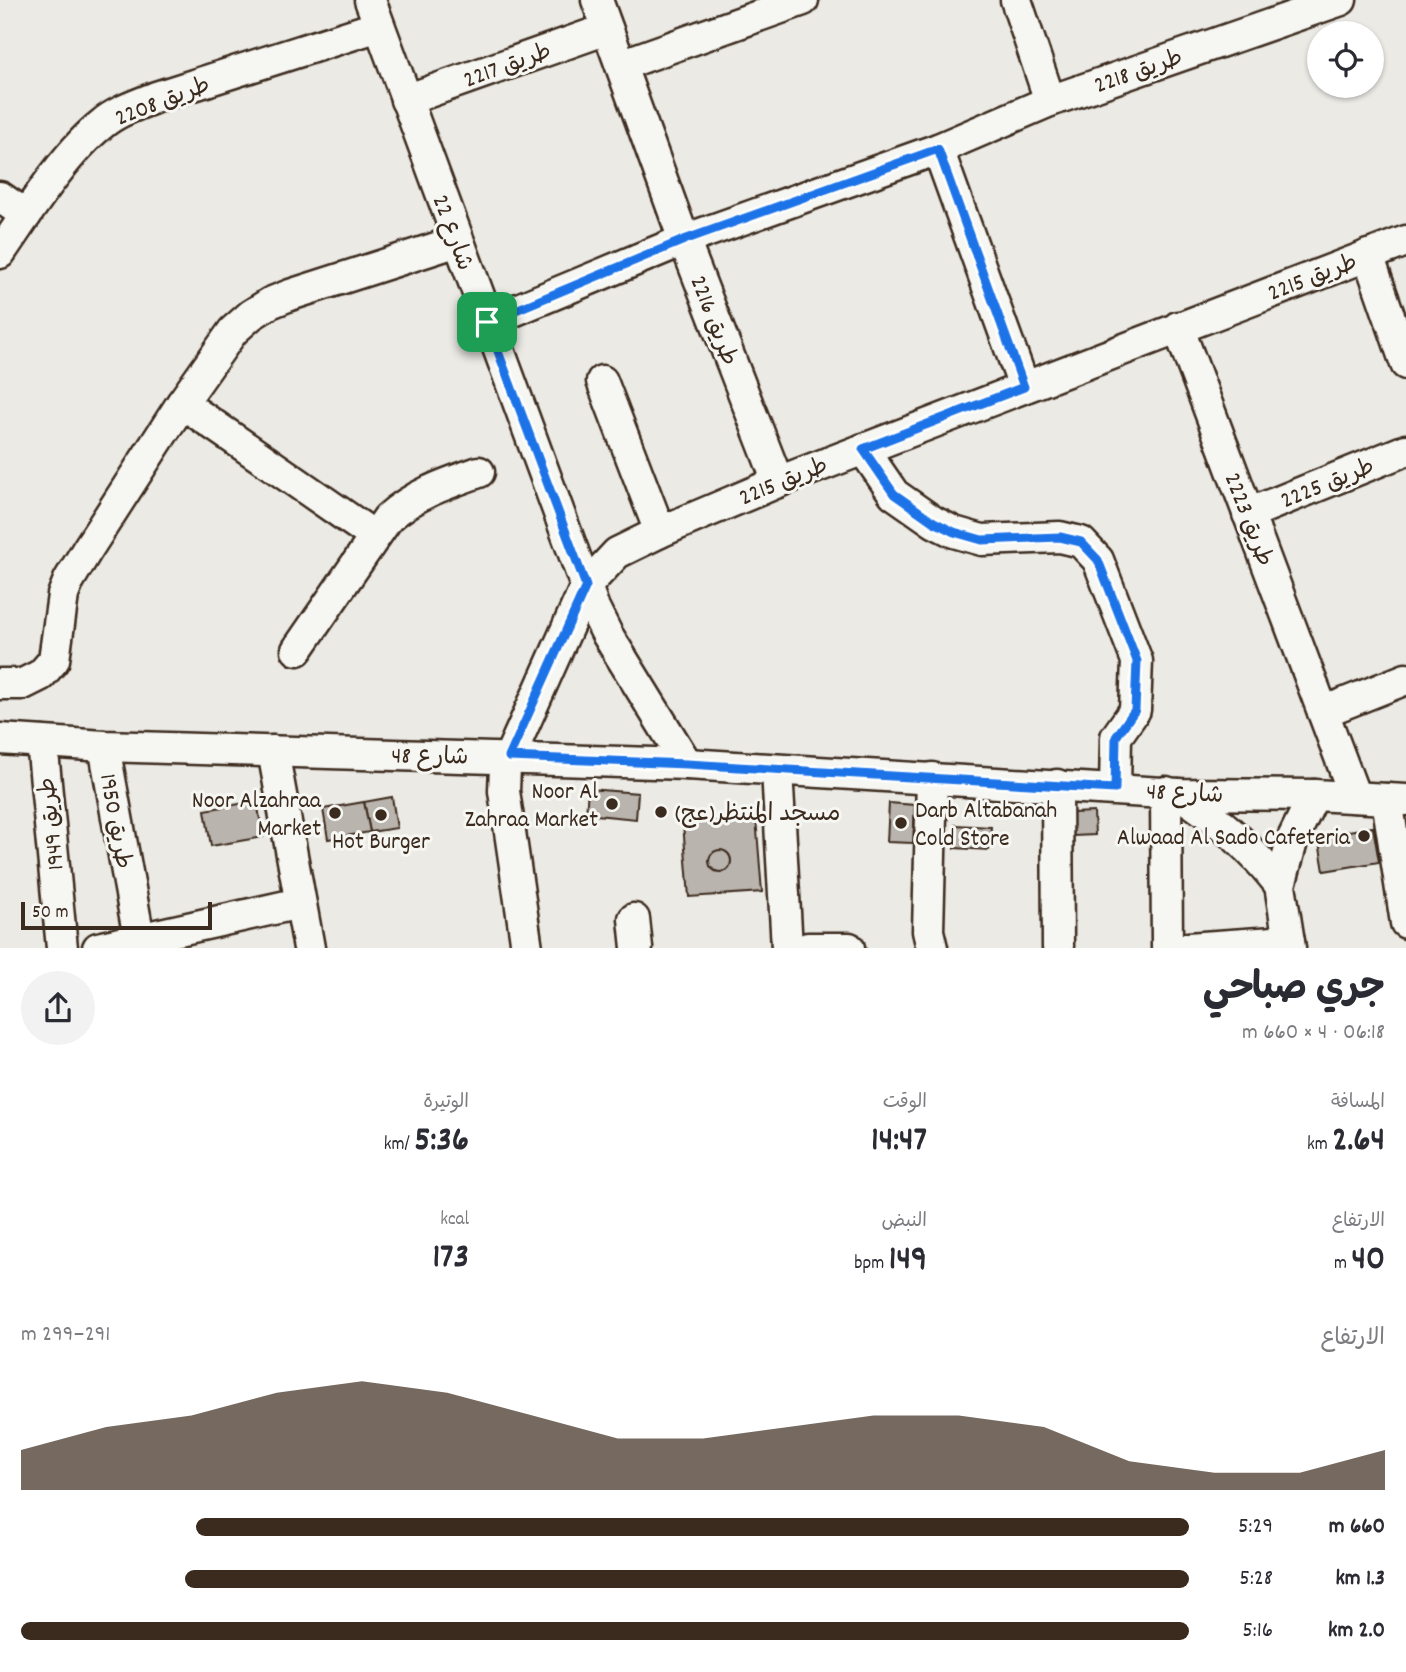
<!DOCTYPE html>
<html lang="ar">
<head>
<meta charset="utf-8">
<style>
	:root { --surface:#fff; --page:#f2f2f3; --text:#2b2b33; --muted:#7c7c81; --accent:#3b2a1e }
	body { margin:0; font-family:Dekko,"Playpen Sans Arabic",sans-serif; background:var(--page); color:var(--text); direction:rtl; height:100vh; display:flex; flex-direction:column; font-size:26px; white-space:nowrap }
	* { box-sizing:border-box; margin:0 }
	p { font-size:23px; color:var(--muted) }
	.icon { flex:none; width:38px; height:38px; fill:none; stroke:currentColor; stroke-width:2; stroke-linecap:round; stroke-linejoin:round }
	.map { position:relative; height:948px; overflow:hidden; direction:ltr }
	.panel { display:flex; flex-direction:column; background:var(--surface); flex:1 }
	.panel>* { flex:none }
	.tools { position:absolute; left:1307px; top:21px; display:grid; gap:14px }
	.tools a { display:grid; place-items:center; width:77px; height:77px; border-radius:50%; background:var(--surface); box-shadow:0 2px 5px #0004; font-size:35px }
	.scale { position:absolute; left:21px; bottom:18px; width:191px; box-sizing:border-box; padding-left:7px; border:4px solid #3b2a1e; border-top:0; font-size:19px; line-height:24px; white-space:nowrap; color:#3b2a1e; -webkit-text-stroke:5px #f6f6f2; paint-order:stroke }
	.pin { position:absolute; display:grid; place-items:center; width:60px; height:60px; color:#fff; margin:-30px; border-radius:14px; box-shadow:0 4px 10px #0006 }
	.round { display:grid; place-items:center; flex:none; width:74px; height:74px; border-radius:37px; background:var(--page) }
	.head { display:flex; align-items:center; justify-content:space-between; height:119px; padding:0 21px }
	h1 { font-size:38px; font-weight:700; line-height:52px }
	.stats { display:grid; grid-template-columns:repeat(3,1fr); gap:10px; height:119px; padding:7px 21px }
	.stats div { display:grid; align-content:center }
	.stats b { font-size:35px; font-weight:700 }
	.stats small { font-size:19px; font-weight:400 }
	.stats p { font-size:19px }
	.chart { height:196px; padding:14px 21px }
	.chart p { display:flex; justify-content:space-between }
	.chart svg { width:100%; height:126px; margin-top:7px; fill:var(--accent); opacity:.7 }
	ul { padding:0 21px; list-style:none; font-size:23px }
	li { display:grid; grid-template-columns:112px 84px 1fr; align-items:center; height:52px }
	li i { height:18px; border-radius:9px; background:var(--accent) }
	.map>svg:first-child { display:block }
	.building { fill:#bab4ae; stroke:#3b2a1e; stroke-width:2 }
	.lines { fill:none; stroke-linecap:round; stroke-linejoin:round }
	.minor-casing { stroke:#3b2a1e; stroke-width:35 }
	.minor { stroke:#f6f6f2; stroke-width:30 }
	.route-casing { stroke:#fff; stroke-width:14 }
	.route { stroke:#1a73e8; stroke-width:9 }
	.poi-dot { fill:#3b2a1e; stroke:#f6f6f2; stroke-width:2.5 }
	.labels { text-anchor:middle; stroke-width:6; stroke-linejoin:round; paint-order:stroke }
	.street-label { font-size:24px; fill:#3b2a1e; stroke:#f6f6f2 }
	.poi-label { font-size:24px; fill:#3b2a1e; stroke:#f6f6f2; text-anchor:end }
</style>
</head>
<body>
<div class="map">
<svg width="1406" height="948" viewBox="0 0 1406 948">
	<rect width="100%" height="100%" fill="#ebeae5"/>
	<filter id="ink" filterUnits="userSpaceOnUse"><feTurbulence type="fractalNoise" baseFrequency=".0143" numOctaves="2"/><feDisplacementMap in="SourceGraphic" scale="14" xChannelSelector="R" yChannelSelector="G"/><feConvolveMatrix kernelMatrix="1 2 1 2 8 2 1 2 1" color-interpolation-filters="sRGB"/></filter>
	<g filter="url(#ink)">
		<g class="building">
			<polygon points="588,789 638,793 636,819 586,814"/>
			<polygon points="392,797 397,828 370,832 364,802"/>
			<polygon points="257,801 263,837 211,846 205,810"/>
			<polygon points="364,802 370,832 328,839 323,809"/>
			<polygon points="889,803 915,805 913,843 887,842"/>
			<polygon points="1094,812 1095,835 1073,836 1072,813"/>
			<polygon points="756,818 762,892 689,897 683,824"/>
			<polygon points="955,825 991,827 989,850 954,848"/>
			<polygon points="1373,827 1379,862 1324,871 1318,836"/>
			<circle cx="720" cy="861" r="11"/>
		</g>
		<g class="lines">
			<g class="minor-casing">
				<g id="minor">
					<polyline points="370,0 594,608 607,634 687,764"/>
					<polyline points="597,0 684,240 778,482"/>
					<polyline points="1016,0 1050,101"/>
					<polyline points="621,65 803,0"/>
					<polyline points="406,100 607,29"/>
					<polyline points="938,149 1024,387"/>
					<polyline points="0,197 26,215"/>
					<path d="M0,253C27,214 65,153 102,124C117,111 137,105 156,97L379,26"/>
					<polyline points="1368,255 1406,364"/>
					<polyline points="487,322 684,240 938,149 1050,101 1341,0"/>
					<polyline points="1178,327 1355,797"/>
					<polyline points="602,381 660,532"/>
					<polyline points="182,403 374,536"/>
					<polyline points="863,449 894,494 934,522 954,532 982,540 1060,537 1081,542 1098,560 1137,661 1135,710 1116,737 1115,789"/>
					<polyline points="1248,514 1406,450"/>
					<path d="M297,650L388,518C415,494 445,484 479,472"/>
					<polyline points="0,684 23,684 41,675 54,660 63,595 69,580 87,550 182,403 233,331 251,315 270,303 290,295 458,241"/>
					<polyline points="1323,712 1406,679"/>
					<polyline points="0,739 104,746 687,764 1179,794 1314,795 1406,800"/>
					<polyline points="42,742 62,948"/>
					<polyline points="104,746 139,938"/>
					<polyline points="273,751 309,948"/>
					<polyline points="777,770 787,948"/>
					<polyline points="932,778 928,931 932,948"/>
					<polyline points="1057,785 1058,948"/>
					<polyline points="1166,792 1167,948"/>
					<path d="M1179,794C1219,819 1251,848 1280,885"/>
					<polyline points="1387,799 1406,923"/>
					<polyline points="634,919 637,948"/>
					<polyline points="98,948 300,903"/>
					<polyline points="527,948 504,791 505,767 586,586 617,553 660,532 778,482 1406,241"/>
					<polyline points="808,948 849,948"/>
					<polyline points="1188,948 1289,941"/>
					<polyline points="1290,948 1280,885 1293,838 1314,795"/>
				</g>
			</g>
			<use href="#minor" class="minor"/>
		</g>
	</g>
	<g class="lines" filter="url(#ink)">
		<g class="route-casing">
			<polygon id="route" points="938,149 1024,387 863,449 894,494 934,522 954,532 982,540 1060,537 1081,542 1098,560 1137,661 1135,710 1116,737 1115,789 687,764 509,757 586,586 487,322 684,240"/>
		</g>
		<use href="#route" class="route"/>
	</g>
	<g class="poi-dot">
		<circle cx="612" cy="804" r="7"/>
		<circle cx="661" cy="812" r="7"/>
		<circle cx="335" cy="813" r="7"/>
		<circle cx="381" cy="815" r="7"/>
		<circle cx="901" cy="823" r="7"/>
		<circle cx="1364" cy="836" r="7"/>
	</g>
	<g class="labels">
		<g class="street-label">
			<text transform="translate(507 64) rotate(-20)" y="8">طريق 2217</text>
			<text transform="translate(1138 70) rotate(-19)" y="8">طريق 2218</text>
			<text transform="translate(162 100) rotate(-21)" y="8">طريق 2208</text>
			<text transform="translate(454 232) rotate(70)" y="8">شارع 22</text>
			<text transform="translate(1312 276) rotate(-21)" y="8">طريق 2215</text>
			<text transform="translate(715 320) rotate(69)" y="8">طريق 2216</text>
			<text transform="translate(783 480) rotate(-22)" y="8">طريق 2215</text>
			<text transform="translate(1327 482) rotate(-22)" y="8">طريق 2225</text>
			<text transform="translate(1250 519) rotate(69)" y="8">طريق 2223</text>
			<text transform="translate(430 755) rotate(1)" y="8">شارع 48</text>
			<text transform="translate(1185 792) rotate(3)" y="8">شارع 48</text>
			<text transform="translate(117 821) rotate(80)" y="8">طريق 1950</text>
			<text transform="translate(50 824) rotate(-96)" y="8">طريق 1949</text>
		</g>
		<g class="poi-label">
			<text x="598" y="798">Noor Al<tspan x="598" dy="28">Zahraa Market</tspan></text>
			<text x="321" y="807">Noor Alzahraa<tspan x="321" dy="28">Market</tspan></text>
			<text x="915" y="817" text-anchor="start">Darb Altabanah<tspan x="915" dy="28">Cold Store</tspan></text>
			<text x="675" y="820" text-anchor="start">مسجد المنتظر(عج)</text>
			<text x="1350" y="844">Alwaad Al Sado Cafeteria</text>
			<text x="381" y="848" text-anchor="middle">Hot Burger</text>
		</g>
	</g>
</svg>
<div class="tools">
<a><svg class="icon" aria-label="locate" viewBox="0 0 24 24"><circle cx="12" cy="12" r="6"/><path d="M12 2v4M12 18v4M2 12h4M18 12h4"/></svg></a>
</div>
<div class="scale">50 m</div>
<div class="pin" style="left:487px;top:322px;background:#1e9e55"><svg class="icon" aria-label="arrive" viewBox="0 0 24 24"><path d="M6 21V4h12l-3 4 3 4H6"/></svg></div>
</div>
<section class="panel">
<div class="head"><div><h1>جري صباحي</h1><p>06:18 · 4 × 660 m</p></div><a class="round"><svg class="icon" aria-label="share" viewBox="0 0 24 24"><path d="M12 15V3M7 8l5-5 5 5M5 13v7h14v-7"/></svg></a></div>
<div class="stats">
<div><p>المسافة</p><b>2.64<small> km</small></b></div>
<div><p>الوقت</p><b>14:47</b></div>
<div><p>الوتيرة</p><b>5:36<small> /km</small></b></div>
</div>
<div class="stats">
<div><p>الارتفاع</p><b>40<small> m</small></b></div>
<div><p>النبض</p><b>149<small> bpm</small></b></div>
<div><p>kcal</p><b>173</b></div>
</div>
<div class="chart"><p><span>الارتفاع</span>291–299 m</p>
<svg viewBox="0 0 160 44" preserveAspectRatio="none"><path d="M0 44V30L10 22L20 18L30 10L40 6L50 10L60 18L70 26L80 26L90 22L100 18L110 18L120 22L130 34L140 38L150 38L160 30V44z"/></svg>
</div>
<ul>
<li><b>660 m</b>5:29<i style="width:85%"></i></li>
<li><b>1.3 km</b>5:28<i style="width:86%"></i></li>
<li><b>2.0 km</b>5:16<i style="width:100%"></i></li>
</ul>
</section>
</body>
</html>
